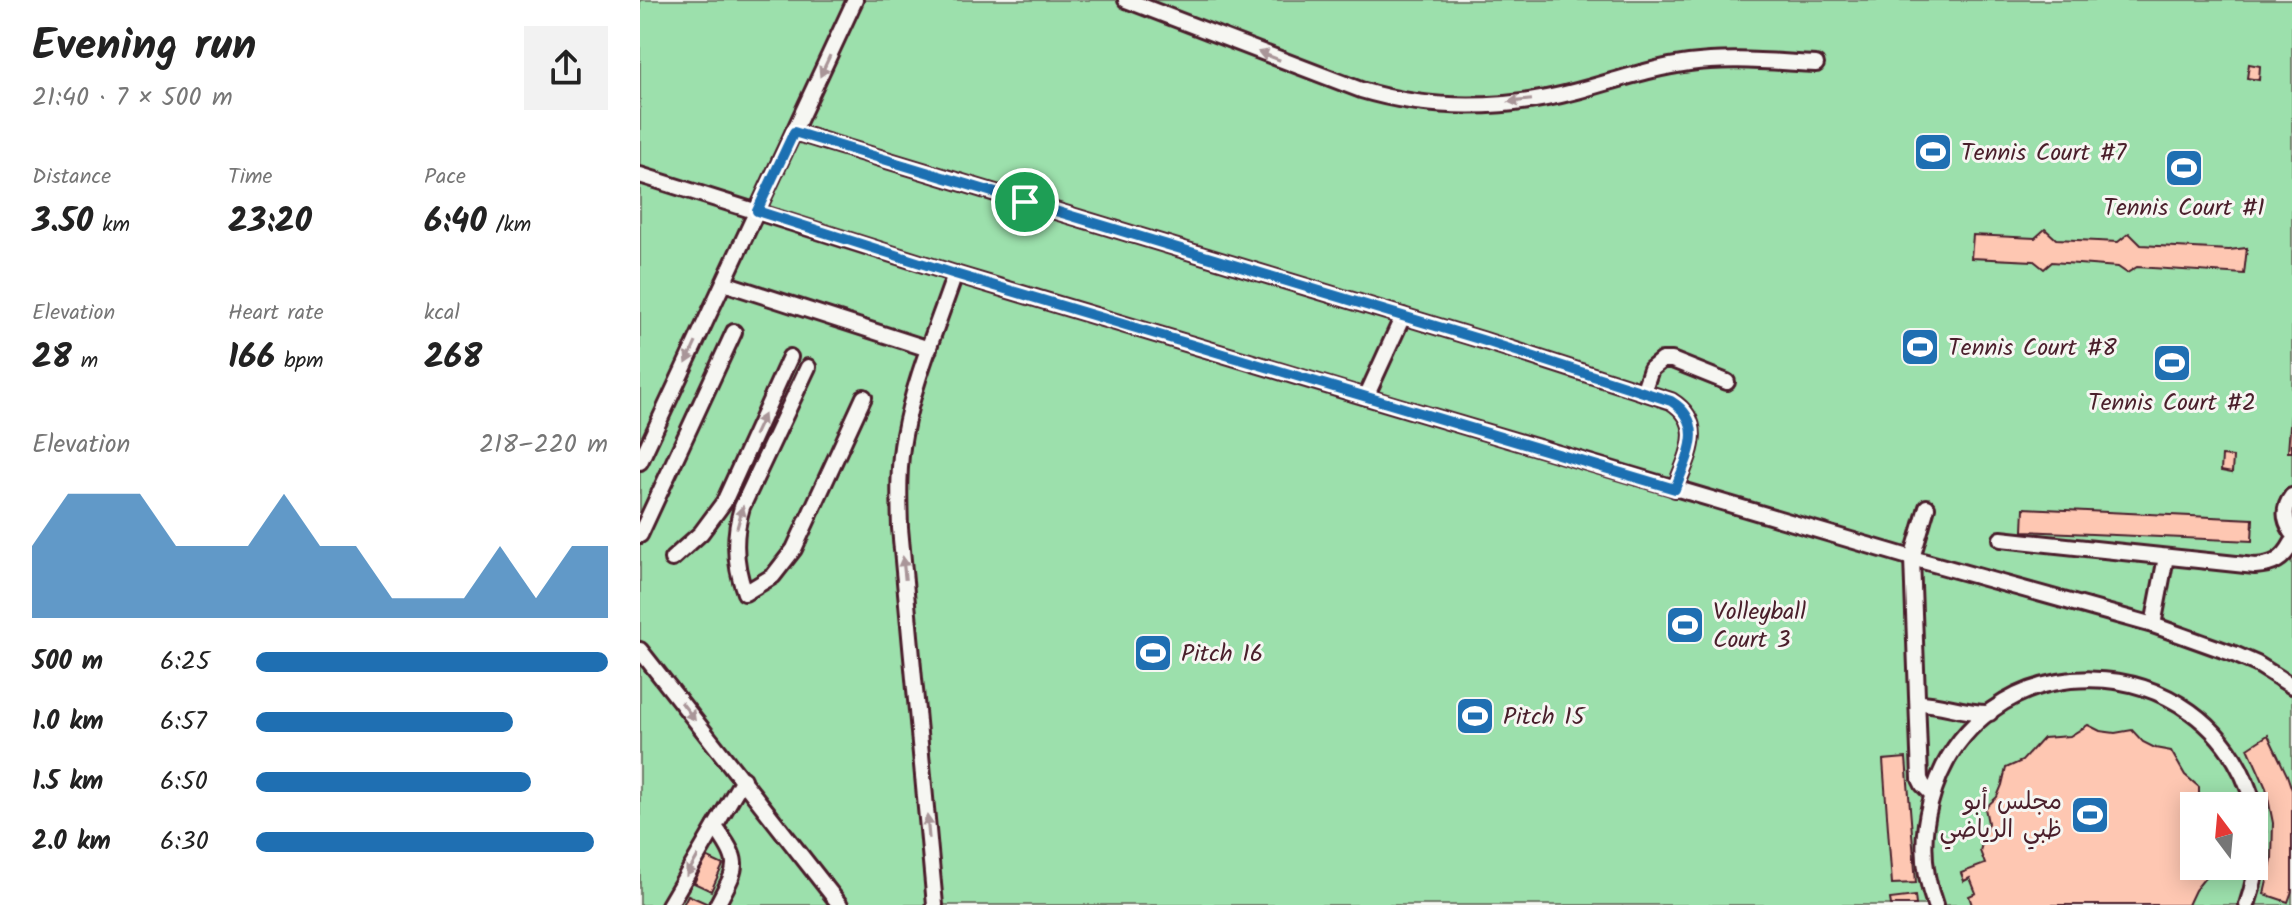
<!DOCTYPE html>
<html lang="en">
<head>
<meta charset="utf-8">
<style>
	:root { --surface:#fff; --page:#f2f2f2; --text:#222; --muted:#767676; --accent:#1f6fb2 }
	body { margin:0; font-family:Kalam,"Playpen Sans Arabic",sans-serif; background:var(--page); color:var(--text); height:100vh; display:flex; flex-direction:column; font-size:30px; white-space:nowrap }
	* { box-sizing:border-box; margin:0 }
	p { font-size:26px; color:var(--muted) }
	.icon { flex:none; width:44px; height:44px; fill:none; stroke:currentColor; stroke-width:2; stroke-linecap:round; stroke-linejoin:round }
	.map { position:relative; flex:1; overflow:hidden }
	.panel { display:flex; flex-direction:column; background:var(--surface); width:640px }
	.panel>* { flex:none }
	.needle { width:52px; rotate:344deg }
	.controls { position:absolute; left:1540px; top:792px; display:grid; gap:16px }
	.controls a { display:grid; place-items:center; width:88px; height:88px; border-radius:0px; background:var(--surface); box-shadow:0 4px 20px #0003; font-size:40px }
	.pin { position:absolute; display:grid; place-items:center; width:68px; height:68px; color:#fff; margin:-34px; border:4px solid #fff; border-radius:50%; box-shadow:0 2px 8px #0007 }
	.round { display:grid; place-items:center; flex:none; width:84px; height:84px; border-radius:0px; background:var(--page) }
	.head { display:flex; align-items:center; justify-content:space-between; height:136px; padding:0 32px }
	h1 { font-size:44px; font-weight:600; line-height:60px }
	.metrics { display:grid; grid-template-columns:repeat(3,1fr); gap:12px; height:136px; padding:8px 32px }
	.metrics div { display:grid; align-content:center }
	.metrics b { font-size:34px; font-weight:600 }
	.metrics small { font-size:22px; font-weight:400 }
	.metrics p { font-size:22px }
	.chart { height:224px; padding:16px 32px }
	.chart p { display:flex; justify-content:space-between }
	.chart svg { width:100%; height:144px; margin-top:8px; fill:var(--accent); opacity:.7 }
	ul { padding:0 32px; list-style:none; font-size:26px }
	li { display:grid; grid-template-columns:128px 96px 1fr; align-items:center; height:60px }
	li i { height:20px; border-radius:10px; background:var(--accent) }
	main { display:flex; flex:1; min-height:0 }
	.map>svg:first-child { display:block }
	.green { fill:#9ce0ac; stroke:#73806c; stroke-width:2; fill-rule:evenodd }
	.building { fill:#fec7b2; stroke:#4a1f2b; stroke-width:2 }
	.lines { fill:none; stroke-linecap:round; stroke-linejoin:round }
	.service-casing { stroke:#4a1f2b; stroke-width:20 }
	.service { stroke:#f6f6f2; stroke-width:14 }
	.oneway { fill:#a99598 }
	.route-casing { stroke:#fff; stroke-width:16 }
	.route { stroke:#1f6fb2; stroke-width:10 }
	.labels { text-anchor:middle; stroke-width:6; stroke-linejoin:round; paint-order:stroke }
	.poi-label { font-size:24px; fill:#4a1f2b; stroke:#f6f6f2; text-anchor:start }
</style>
</head>
<body>
<main>
<section class="panel">
<div class="head"><div><h1>Evening run</h1><p>21:40 · 7 × 500 m</p></div><a class="round"><svg class="icon" aria-label="share" viewBox="0 0 24 24"><path d="M12 15V3M7 8l5-5 5 5M5 13v7h14v-7"/></svg></a></div>
<div class="metrics">
<div><p>Distance</p><b>3.50<small> km</small></b></div>
<div><p>Time</p><b>23:20</b></div>
<div><p>Pace</p><b>6:40<small> /km</small></b></div>
</div>
<div class="metrics">
<div><p>Elevation</p><b>28<small> m</small></b></div>
<div><p>Heart rate</p><b>166<small> bpm</small></b></div>
<div><p>kcal</p><b>268</b></div>
</div>
<div class="chart"><p><span>Elevation</span>218–220 m</p>
<svg viewBox="0 0 160 44" preserveAspectRatio="none"><path d="M0 44V22L10 6L20 6L30 6L40 22L50 22L60 22L70 6L80 22L90 22L100 38L110 38L120 38L130 22L140 38L150 22L160 22V44z"/></svg>
</div>
<ul>
<li><b>500 m</b>6:25<i style="width:100%"></i></li>
<li><b>1.0 km</b>6:57<i style="width:73%"></i></li>
<li><b>1.5 km</b>6:50<i style="width:78%"></i></li>
<li><b>2.0 km</b>6:30<i style="width:96%"></i></li>
</ul>
</section>
<div class="map">
<svg width="1652" height="905" viewBox="0 0 1652 905">
	<rect width="100%" height="100%" fill="#f6f6f2"/>
	<filter id="ink" filterUnits="userSpaceOnUse"><feTurbulence type="fractalNoise" baseFrequency=".0125" numOctaves="2"/><feDisplacementMap in="SourceGraphic" scale="16" xChannelSelector="R" yChannelSelector="G"/><feConvolveMatrix kernelMatrix="1 2 1 2 8 2 1 2 1" color-interpolation-filters="sRGB"/></filter>
	<g filter="url(#ink)">
		<path class="green" d="M0,0H1652V905H0ZM1554,806H1614V866H1554Z"/>
		<g class="building">
			<polygon points="1609,64 1620,66 1619,80 1607,78"/>
			<polygon points="1405,229 1416,239 1478,242 1489,233 1501,245 1589,250 1607,248 1604,274 1497,267 1487,273 1478,267 1412,262 1404,269 1394,261 1331,258 1333,235 1395,238"/>
			<polygon points="1652,400 1652,452 1648,452"/>
			<polygon points="1582,456 1593,457 1592,473 1581,471"/>
			<polygon points="1384,508 1613,519 1612,541 1383,531"/>
			<polygon points="1448,725 1460,731 1475,733 1492,730 1503,742 1515,748 1531,751 1545,775 1559,787 1559,806 1554,806 1554,866 1565,866 1568,874 1555,890 1548,905 1332,905 1329,896 1336,893 1330,878 1324,881 1321,873 1345,864 1340,851 1348,823 1345,808 1357,797 1362,785 1366,768 1382,761 1403,738 1430,736"/>
			<polygon points="1628,735 1647,775 1652,790 1652,891 1648,902 1624,894 1632,859 1633,823 1626,788 1608,748"/>
			<polygon points="1266,758 1276,883 1252,884 1243,760"/>
			<polygon points="66,857 83,865 71,891 54,883"/>
			<polygon points="48,895 66,903 65,905 43,905"/>
			<polygon points="1275,896 1276,905 1251,905 1250,899"/>
		</g>
		<g class="lines">
			<g class="service-casing">
				<g id="service">
					<path d="M486,0L721,90C791,111 866,110 937,91C974,81 1011,68 1049,63C1091,57 1134,62 1176,64"/>
					<path d="M154,132L842,340L1031,401C1068,424 1047,457 1035,489"/>
					<polyline points="0,175 315,274 726,397 1272,558 1513,625 1594,654 1617,664 1652,686"/>
					<polyline points="84,283 289,349"/>
					<path d="M168,367L102,507C93,537 94,564 105,593L133,576L154,549L224,397"/>
					<polyline points="1003,392 1011,369 1022,360 1032,360 1087,382"/>
					<polyline points="726,397 763,316"/>
					<polyline points="0,462 215,0"/>
					<path d="M1652,496C1643,508 1644,520 1652,532"/>
					<polyline points="1287,507 1272,558 1280,779 1283,785 1292,794"/>
					<polyline points="0,535 94,332"/>
					<path d="M1361,539L1615,566C1633,565 1643,560 1652,543"/>
					<polyline points="32,559 61,533 84,502 150,357"/>
					<polyline points="1513,625 1526,557"/>
					<polyline points="0,650 200,905"/>
					<path d="M1278,703C1303,703 1325,714 1350,713"/>
					<path d="M75,827C103,865 97,866 77,905"/>
					<polyline points="29,905 103,779"/>
					<path d="M295,905L260,528C259,497 258,466 264,435C274,380 297,327 315,274"/>
					<path d="M1295,905C1283,872 1281,838 1290,804C1332,636 1569,639 1614,806"/>
					<path d="M1607,905C1618,873 1621,841 1614,808"/>
				</g>
			</g>
			<use href="#service" class="service"/>
		</g>
		<defs><path id="oneway-solid" d="M-6-.8H1V-3.2L6.5 0L1 3.2V.8H-6Z" transform="scale(2)"/></defs>
		<g class="oneway">
			<use href="#oneway-solid" transform="translate(629 56) rotate(-159)"/>
			<use href="#oneway-solid" transform="translate(185 66) rotate(115)"/>
			<use href="#oneway-solid" transform="translate(880 101) rotate(174)"/>
			<use href="#oneway-solid" transform="translate(51 353) rotate(115)"/>
			<use href="#oneway-solid" transform="translate(119 425) rotate(-65)"/>
			<use href="#oneway-solid" transform="translate(100 517) rotate(-75)"/>
			<use href="#oneway-solid" transform="translate(264 568) rotate(-96)"/>
			<use href="#oneway-solid" transform="translate(48 711) rotate(52)"/>
			<use href="#oneway-solid" transform="translate(288 827) rotate(-95)"/>
			<use href="#oneway-solid" transform="translate(52 866) rotate(120)"/>
		</g>
	</g>
	<g class="lines" filter="url(#ink)">
		<g class="route-casing">
			<path id="route" d="M154,132L842,340L1031,401C1068,424 1047,457 1035,489L315,274L117,211Z"/>
		</g>
		<use href="#route" class="route"/>
	</g>
	<defs>
		<g id="stadium-square" transform="scale(2)"><rect x="-9" y="-9" width="18" height="18" rx="4" fill="#1f6fb2" stroke="#f6f6f2"/><path d="M0-5a6.5 5 0 1 0 0 10a6.5 5 0 1 0 0-10ZM-3.5-1.8h7v3.6h-7Z" fill="#fff"/></g>
	</defs>
	<g fill-rule="evenodd">
		<use href="#stadium-square" x="1293" y="152"/>
		<use href="#stadium-square" x="1544" y="168"/>
		<use href="#stadium-square" x="1280" y="347"/>
		<use href="#stadium-square" x="1532" y="363"/>
		<use href="#stadium-square" x="1045" y="625"/>
		<use href="#stadium-square" x="513" y="653"/>
		<use href="#stadium-square" x="835" y="716"/>
		<use href="#stadium-square" x="1450" y="815"/>
	</g>
	<g class="labels">
		<g class="poi-label">
			<text x="1321" y="160">Tennis Court #7</text>
			<text x="1544" y="215" text-anchor="middle">Tennis Court #1</text>
			<text x="1308" y="355">Tennis Court #8</text>
			<text x="1532" y="410" text-anchor="middle">Tennis Court #2</text>
			<text x="1073" y="619">Volleyball<tspan x="1073" dy="28">Court 3</tspan></text>
			<text x="541" y="661">Pitch 16</text>
			<text x="863" y="724">Pitch 15</text>
			<text x="1422" y="809" text-anchor="end">مجلس أبو<tspan x="1422" dy="28">ظبي الرياضي</tspan></text>
		</g>
	</g>
</svg>
<div class="controls">
<a><svg class="needle" viewBox="-14 -14 28 28"><path d="M0-13l5 13h-10z" fill="#e53935"/><path d="M0 13l5-13h-10z" fill="#767676"/></svg></a>
</div>
<div class="pin" style="left:385px;top:202px;background:#1e9e55"><svg class="icon" aria-label="arrive" viewBox="0 0 24 24"><path d="M6 21V4h12l-3 4 3 4H6"/></svg></div>
</div>
</main>
</body>
</html>
